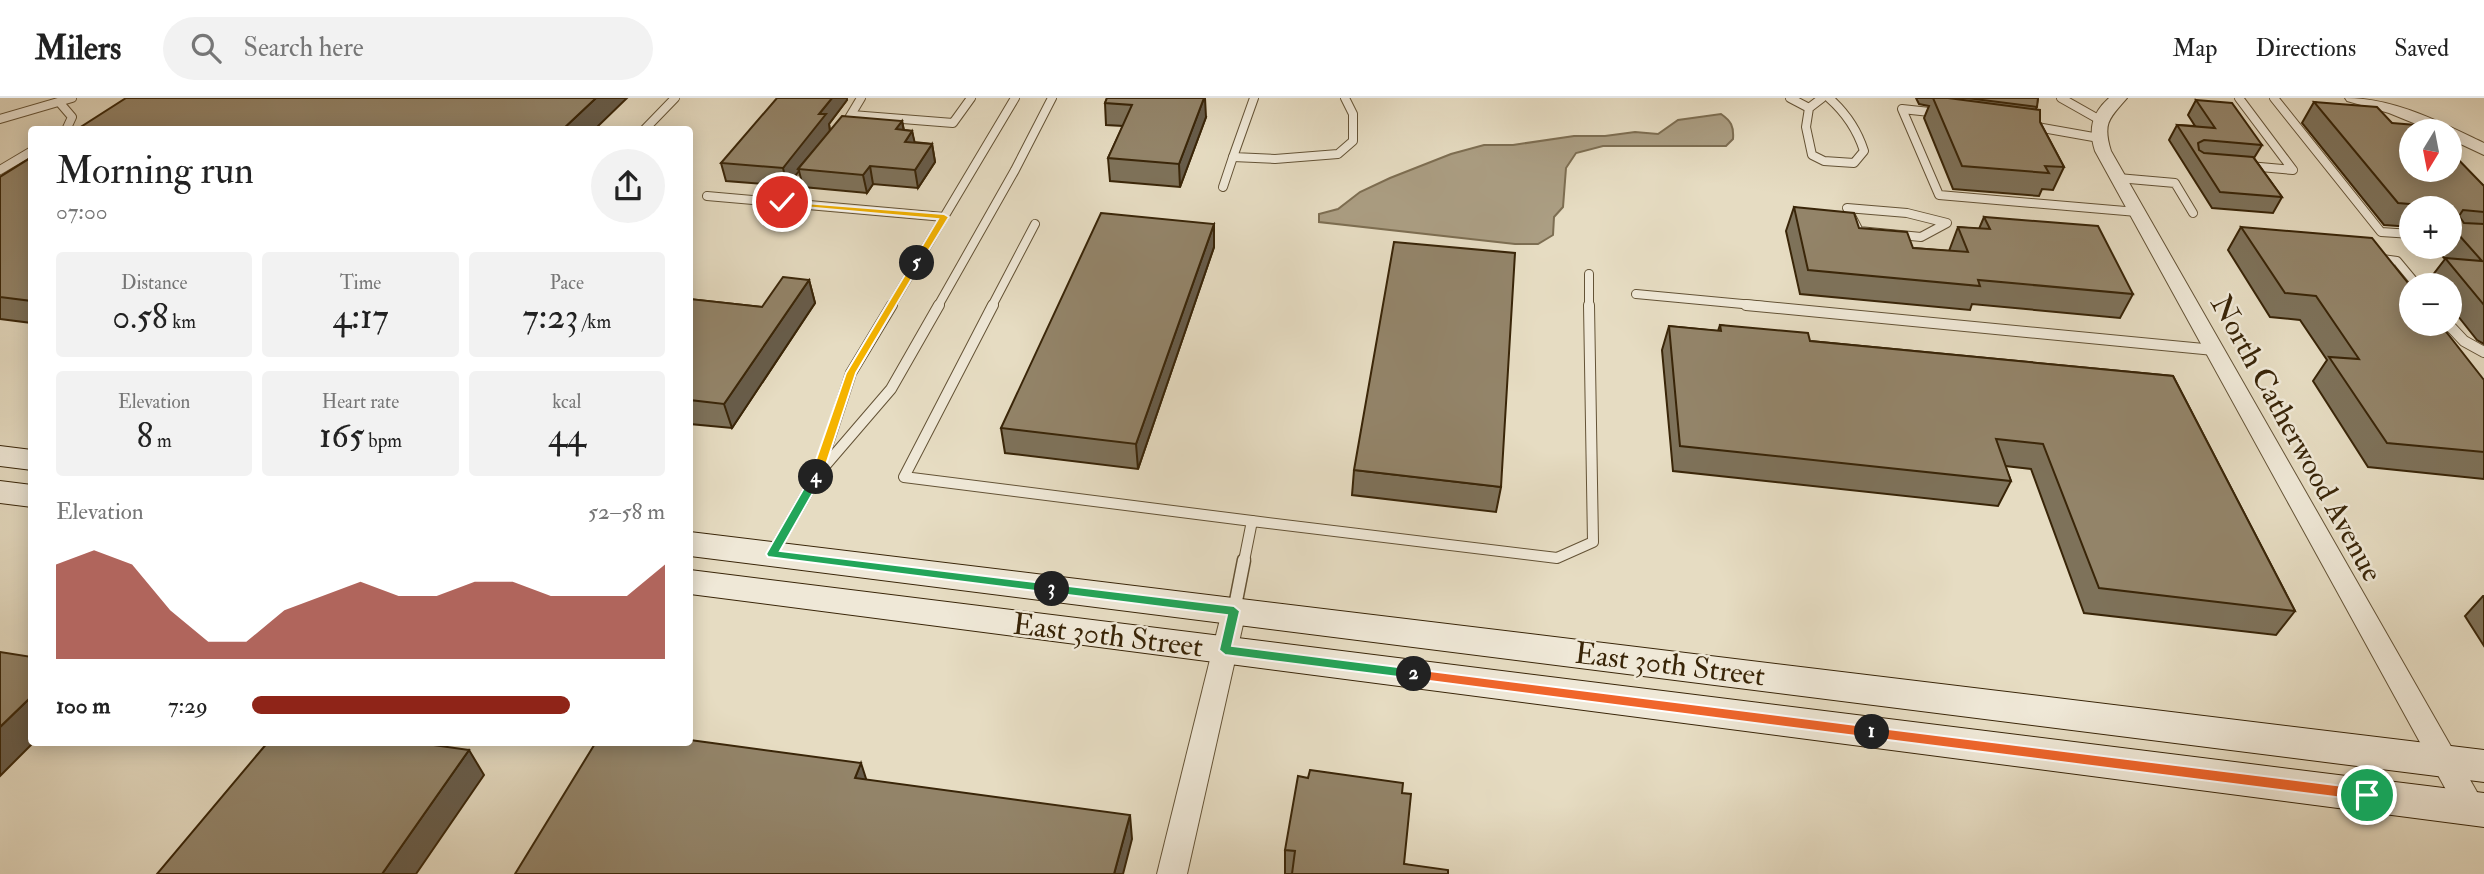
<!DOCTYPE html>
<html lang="en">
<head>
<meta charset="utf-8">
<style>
	:root { --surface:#fff; --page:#f2f2f2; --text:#222; --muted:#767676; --line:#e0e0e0; --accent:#8f2418 }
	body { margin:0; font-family:"IM FELL Double Pica",serif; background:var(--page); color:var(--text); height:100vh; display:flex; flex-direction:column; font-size:26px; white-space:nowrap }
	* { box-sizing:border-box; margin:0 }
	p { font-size:23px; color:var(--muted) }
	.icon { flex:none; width:38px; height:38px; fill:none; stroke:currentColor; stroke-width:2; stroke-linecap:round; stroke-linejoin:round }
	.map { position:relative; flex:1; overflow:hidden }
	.sheet { position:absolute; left:28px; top:28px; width:665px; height:620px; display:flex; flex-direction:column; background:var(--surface); border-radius:7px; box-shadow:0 4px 18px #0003 }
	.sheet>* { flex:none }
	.needle { width:46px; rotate:190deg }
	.controls { position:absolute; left:2399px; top:21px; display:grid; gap:14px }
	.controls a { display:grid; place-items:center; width:63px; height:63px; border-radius:50%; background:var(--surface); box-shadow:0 4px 18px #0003; font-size:35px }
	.pin { position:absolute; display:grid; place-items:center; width:60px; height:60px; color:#fff; margin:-30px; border:4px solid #fff; border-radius:50%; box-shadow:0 2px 7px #0007 }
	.km { position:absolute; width:35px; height:35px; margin:-18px; border-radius:50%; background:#222; color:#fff; font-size:19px; line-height:35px; text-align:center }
	.round { display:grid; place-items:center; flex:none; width:74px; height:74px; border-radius:37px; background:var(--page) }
	.head { display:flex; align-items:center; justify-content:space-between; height:119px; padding:0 28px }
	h1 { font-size:38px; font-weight:600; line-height:52px }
	.figures { display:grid; grid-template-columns:repeat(3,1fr); gap:10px; height:119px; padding:7px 28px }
	.figures div { display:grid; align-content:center; border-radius:7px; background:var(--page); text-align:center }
	.figures b { font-size:35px; font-weight:600 }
	.figures small { font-size:19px; font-weight:400 }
	.figures p { font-size:19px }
	.chart { height:196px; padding:14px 28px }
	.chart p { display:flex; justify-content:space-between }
	.chart svg { width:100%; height:126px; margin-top:7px; fill:var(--accent); opacity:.7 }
	ul { padding:0 28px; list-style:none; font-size:23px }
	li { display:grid; grid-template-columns:112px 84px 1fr; align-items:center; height:52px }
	li i { height:18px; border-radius:9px; background:var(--accent) }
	header { display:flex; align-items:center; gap:42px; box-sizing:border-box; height:98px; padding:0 35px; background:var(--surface); border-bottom:2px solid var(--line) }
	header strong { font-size:33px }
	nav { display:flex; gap:38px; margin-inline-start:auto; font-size:24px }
	.search { width:490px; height:63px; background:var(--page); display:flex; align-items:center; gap:18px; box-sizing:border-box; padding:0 24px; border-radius:38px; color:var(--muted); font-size:26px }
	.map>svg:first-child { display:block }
	.water { fill:#ab9e83; stroke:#7d6e52; stroke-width:2 }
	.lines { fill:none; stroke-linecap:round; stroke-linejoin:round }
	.service-far2-casing { stroke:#645336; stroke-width:10 }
	.service-far1-casing { stroke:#645336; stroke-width:12 }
	.service-casing { stroke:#645336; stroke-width:15 }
	.minor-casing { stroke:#645336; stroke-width:2 }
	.secondary-casing { stroke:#392508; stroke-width:2 }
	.service-far2 { stroke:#efe8d7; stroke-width:8 }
	.service-far1 { stroke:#efe8d7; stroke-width:10 }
	.service { stroke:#efe8d7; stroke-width:12 }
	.minor { fill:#efe8d7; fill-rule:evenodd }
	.secondary { fill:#efe8d7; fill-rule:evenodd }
	.wall { fill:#7e725a; stroke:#392508; stroke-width:2 }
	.shaded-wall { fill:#675c4a; stroke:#392508; stroke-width:2 }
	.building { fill:#938469; stroke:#392508; stroke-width:2 }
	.split-1 { fill:#f0652b; stroke:#fff; stroke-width:2 }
	.split-2 { fill:#f0652b; stroke:#fff; stroke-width:2 }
	.split-3 { fill:#22a559; stroke:#fff; stroke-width:2 }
	.split-4 { fill:#22a559; stroke:#fff; stroke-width:2 }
	.split-5 { fill:#f5b400; stroke:#fff; stroke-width:2 }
	.split-6 { fill:#f5b400; stroke:#fff; stroke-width:2 }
	.labels { text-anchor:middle; stroke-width:5; stroke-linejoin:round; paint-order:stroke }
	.street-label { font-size:30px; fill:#392508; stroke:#efe8d7 }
</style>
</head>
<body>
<header>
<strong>Milers</strong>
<div class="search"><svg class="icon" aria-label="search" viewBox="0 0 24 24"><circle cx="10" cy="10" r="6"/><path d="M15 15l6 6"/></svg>Search here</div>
<nav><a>Map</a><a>Directions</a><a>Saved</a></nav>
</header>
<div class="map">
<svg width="2484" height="776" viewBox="0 0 2484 776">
	<rect width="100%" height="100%" fill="#e6dcc2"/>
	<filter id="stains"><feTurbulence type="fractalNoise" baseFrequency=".00286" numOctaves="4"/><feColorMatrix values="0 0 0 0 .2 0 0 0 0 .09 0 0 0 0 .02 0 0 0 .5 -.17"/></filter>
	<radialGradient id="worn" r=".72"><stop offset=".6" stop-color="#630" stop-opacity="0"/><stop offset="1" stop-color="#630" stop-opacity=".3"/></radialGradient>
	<path class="water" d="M1721,16C1731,23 1734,28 1733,41L1726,48H1603L1576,55L1566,70L1563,109L1554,119L1553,137L1538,146H1515L1319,124V116L1338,111L1360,94L1390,80L1451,56L1484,47H1513L1574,38H1605L1635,34L1658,36L1678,22Z"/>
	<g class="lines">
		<g class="service-far2-casing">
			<g id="service-far2">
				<polyline points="1254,0 1233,59 1275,61 1338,56 1353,43 1353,16 1345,0"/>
				<polyline points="1790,0 1809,10"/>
				<path d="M1822,0L1809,10L1806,29L1812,57L1824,63L1854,65L1864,53C1857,31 1846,15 1829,0"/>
				<polyline points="2061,0 2100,22"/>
				<polyline points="2239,0 2293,72 2249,68"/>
				<polyline points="2274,0 2381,134 2412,136"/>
				<polyline points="60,5 72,19 66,32"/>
				<polyline points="1939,15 1902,11 1939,97 2137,114"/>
				<polyline points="852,17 953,25 971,0"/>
				<polyline points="849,20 861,0"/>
				<polyline points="0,21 72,0"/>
				<polyline points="2031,28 2099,40"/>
				<polyline points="644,32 675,0"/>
				<polyline points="0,72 32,53"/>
				<polyline points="2118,80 2175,85 2193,115"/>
				<polyline points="1223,89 1233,59"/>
				<polyline points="707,98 944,119"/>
				<polyline points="782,105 809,71"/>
				<polygon points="1847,110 1907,115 1947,125 1921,139 1859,133"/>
				<polyline points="2375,160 2397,163 2417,187"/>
				<polyline points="1589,176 1589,208"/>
				<polyline points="1636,196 1764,208"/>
				<polyline points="891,208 1015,0"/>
				<polyline points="938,208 1015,72 1052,0"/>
				<polyline points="992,208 1035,126"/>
			</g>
		</g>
		<g class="service-far1-casing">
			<g id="service-far1">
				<polyline points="993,207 904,379 1252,423"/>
				<polyline points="1746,207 2214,252"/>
				<polyline points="2448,226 2464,243 2484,254"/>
				<polyline points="820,370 851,275 892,207"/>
				<polyline points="772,456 818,376 891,291 939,207"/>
				<polyline points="1244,463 1252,423 1557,460 1593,444 1589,207"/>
			</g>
		</g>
		<g class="service-casing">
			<polyline id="service" points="1234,513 1244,462"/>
		</g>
		<g class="minor-casing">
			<g id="minor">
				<path d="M2109,0H2127C2110,20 2102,24 2111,53L2481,701L2484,708L2481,719L2471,722L2461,719L2095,53C2088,31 2092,15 2109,0Z"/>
				<path d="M2345,0C2395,0 2440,24 2484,45V57L2450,41V33H2433L2389,15L2347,3Z"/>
				<polygon points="1234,504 1243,506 1246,513 1187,776 1157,776 1222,513 1225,506"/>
			</g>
		</g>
		<g class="secondary-casing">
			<g id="secondary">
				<polygon points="0,348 32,352 32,372 0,368"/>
				<polygon points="0,383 32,387 32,409 0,405"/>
				<polygon points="690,434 2484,652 2484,684 690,458"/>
				<polygon points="690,472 2484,695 2484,729 690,496"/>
			</g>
		</g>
		<use href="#service-far2" class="service-far2"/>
		<use href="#service-far1" class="service-far1"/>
		<use href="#service" class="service"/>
		<use href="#minor" class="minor"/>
		<use href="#secondary" class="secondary"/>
	</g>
	<g class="wall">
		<polygon points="1107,0 1206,19 1180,89 1110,83 1108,60 1123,28 1106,27 1105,5"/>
		<polygon points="1916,0 2038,0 2036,12 2040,24 2064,69 2053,92 2042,91 2039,98 1953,91 1924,20 1929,8 1919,6"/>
		<polygon points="847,2 829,26 830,33 902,23 904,32 912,33 914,44 932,46 935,64 918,90 873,86 867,95 803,89 799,73 787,88 726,83 721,65"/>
		<polygon points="2196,2 2262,47 2254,60 2282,99 2273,115 2212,110 2169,42 2177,27 2195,28 2188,17"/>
		<polygon points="2314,4 2392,25 2412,33 2484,88 2484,246 2477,242 2450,208 2450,187 2433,187 2429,182 2445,161 2434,149 2450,149 2450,110 2412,110 2412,129 2384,127 2302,25"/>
		<polygon points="32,59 32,225 0,221 0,79"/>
		<polygon points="1794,109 1913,150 1949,153 1958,129 1979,131 1984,119 2133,196 2120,220 1972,206 1970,212 1800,196 1786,133"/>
		<polygon points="1214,126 1214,149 1138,371 1005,355 1001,330"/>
		<polygon points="2241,129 2484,282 2484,381 2368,369 2313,283 2327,262 2300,222 2270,219 2228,152"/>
		<polygon points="809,182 815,205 732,330 690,326 690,201 762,209"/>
		<polygon points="1720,227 1810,243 2173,278 2295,513 2276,537 2084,515 2031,371 2005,368 2011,383 1998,408 1673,373 1662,252 1669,228 1718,233"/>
		<polygon points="1354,372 1501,389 1496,414 1352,397"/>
		<polygon points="2483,498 2484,498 2484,548 2465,518"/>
		<polygon points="1402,695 1404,766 1448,776 1285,776 1285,752"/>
	</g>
	<g class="shaded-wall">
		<polygon points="596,0 627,0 594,32 562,32"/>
		<polygon points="832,0 847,0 847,2 829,26 830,34 798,71 799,73 787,88 783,70 819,16"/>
		<polygon points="1204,0 1205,0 1206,19 1180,89 1179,66"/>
		<polygon points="902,23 905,40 896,31"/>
		<polygon points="912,33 916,50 905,44"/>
		<polygon points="932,46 935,64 918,90 915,72"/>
		<polygon points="870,68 873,86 867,95 863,77"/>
		<polygon points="1214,126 1214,149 1138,371 1136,346"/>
		<polygon points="809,182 815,205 732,330 724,306"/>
		<polygon points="32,598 32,644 34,644 0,678 0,629"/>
		<polygon points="469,652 484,677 416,776 382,776"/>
		<polygon points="861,665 869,690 855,680"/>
		<polygon points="1130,717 1132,741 1123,776 1114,776"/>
	</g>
	<g class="building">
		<polygon points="126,0 596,0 562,32 76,32"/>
		<polygon points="777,0 832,0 819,16 826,16 783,70 721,65"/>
		<polygon points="1107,0 1204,0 1179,66 1108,60 1132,7 1105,5"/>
		<polygon points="1933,0 1948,0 2040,12 2040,24 2064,69 2045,68 2049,75 1962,68"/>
		<polygon points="1967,0 2038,0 2037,9"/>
		<polygon points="2196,2 2232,5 2262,47 2204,42 2198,45 2199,52 2204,55 2253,59 2282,99 2220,94 2177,27 2215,30"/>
		<polygon points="2314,4 2377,9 2392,25 2416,27 2422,33 2412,33 2412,72 2450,72 2450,53 2484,88 2484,114 2463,112 2459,118 2464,125 2484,126 2484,207 2445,160 2482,163 2450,127 2450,110 2435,110 2433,108 2398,105"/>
		<polygon points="842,18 902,23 896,31 912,33 905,44 932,46 915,72 870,68 863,77 798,71"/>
		<polygon points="32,59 32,203 0,199 0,79"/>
		<polygon points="1794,109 1854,115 1859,130 1907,134 1913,150 1968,154 1958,129 1990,131 1984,119 2098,128 2133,196 1978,182 1980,188 1808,172"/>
		<polygon points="1101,115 1214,126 1136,346 1001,330"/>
		<polygon points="2241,129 2372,140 2412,190 2412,226 2440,226 2484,282 2484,354 2387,345 2329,259 2359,261 2316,198 2285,195"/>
		<polygon points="1394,144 1515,155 1501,389 1354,372"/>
		<polygon points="783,179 809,182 724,306 690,302 690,201 762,209"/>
		<polygon points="1720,227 1808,235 1810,243 2173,278 2295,513 2099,490 2043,346 1996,341 2011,383 1680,348 1669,228 1721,233"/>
		<polygon points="0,554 32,559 32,598 0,629"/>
		<polygon points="690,642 861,665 855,680 1130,717 1114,776 515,776 596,644 690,644"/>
		<polygon points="268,644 412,644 469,652 382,776 157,776"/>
		<polygon points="1310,672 1403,685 1402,695 1411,696 1404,766 1448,772 1448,776 1292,776 1295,753 1285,752 1298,678 1308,680"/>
	</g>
	<polygon class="split-1" points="1872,629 2367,691 2374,697 2367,703 1872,640 1865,634"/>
	<polygon class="split-2" points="1414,571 1872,629 1879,634 1872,640 1414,581 1407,576"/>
	<polygon class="split-3" points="1052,486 1234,508 1240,513 1232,548 1414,571 1420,576 1414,581 1225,557 1219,552 1227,517 1052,495 1046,491"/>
	<polygon class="split-4" points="816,375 822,379 780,453 1052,486 1059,491 1052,495 768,459 766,456 812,376"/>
	<polygon class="split-5" points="917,162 921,165 856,275 822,379 816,383 812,381 810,379 846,275 912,165"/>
	<polygon class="split-6" points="779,103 944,116 949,119 921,165 917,168 912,165 938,121 782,107 778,104"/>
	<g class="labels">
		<g class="street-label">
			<text transform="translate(2297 340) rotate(61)" y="10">North Catherwood Avenue</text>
			<text transform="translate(1108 537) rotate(7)" y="10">East 30th Street</text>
			<text transform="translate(1670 566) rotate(7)" y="10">East 30th Street</text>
		</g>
	</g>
	<rect width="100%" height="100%" filter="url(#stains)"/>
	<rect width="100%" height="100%" fill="url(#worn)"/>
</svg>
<div class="controls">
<a><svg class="needle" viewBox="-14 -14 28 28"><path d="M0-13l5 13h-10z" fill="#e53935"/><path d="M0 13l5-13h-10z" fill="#767676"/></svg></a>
<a>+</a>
<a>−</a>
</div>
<div class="pin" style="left:2367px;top:697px;background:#1e9e55"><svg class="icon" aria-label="arrive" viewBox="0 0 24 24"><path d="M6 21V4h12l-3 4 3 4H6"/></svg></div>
<div class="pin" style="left:782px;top:104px;background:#d93025"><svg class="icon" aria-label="check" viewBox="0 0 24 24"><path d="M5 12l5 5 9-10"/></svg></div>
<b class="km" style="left:1872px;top:634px">1</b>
<b class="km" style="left:1414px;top:576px">2</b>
<b class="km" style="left:1052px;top:491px">3</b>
<b class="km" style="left:816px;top:379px">4</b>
<b class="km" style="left:917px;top:165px">5</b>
<section class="sheet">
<div class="head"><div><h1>Morning run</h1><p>07:00</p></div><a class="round"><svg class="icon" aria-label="share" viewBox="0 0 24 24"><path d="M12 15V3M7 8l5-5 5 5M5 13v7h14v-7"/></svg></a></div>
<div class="figures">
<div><p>Distance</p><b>0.58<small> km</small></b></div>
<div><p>Time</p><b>4:17</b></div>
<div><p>Pace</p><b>7:23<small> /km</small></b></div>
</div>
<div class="figures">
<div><p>Elevation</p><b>8<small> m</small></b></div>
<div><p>Heart rate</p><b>165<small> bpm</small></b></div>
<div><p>kcal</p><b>44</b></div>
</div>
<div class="chart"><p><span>Elevation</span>52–58 m</p>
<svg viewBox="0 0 160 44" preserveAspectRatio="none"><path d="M0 44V11L10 6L20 11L30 27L40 38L50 38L60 27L70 22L80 17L90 22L100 22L110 17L120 17L130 22L140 22L150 22L160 11V44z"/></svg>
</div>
<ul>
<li><b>100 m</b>7:29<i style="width:77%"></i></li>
</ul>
</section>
</div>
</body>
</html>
